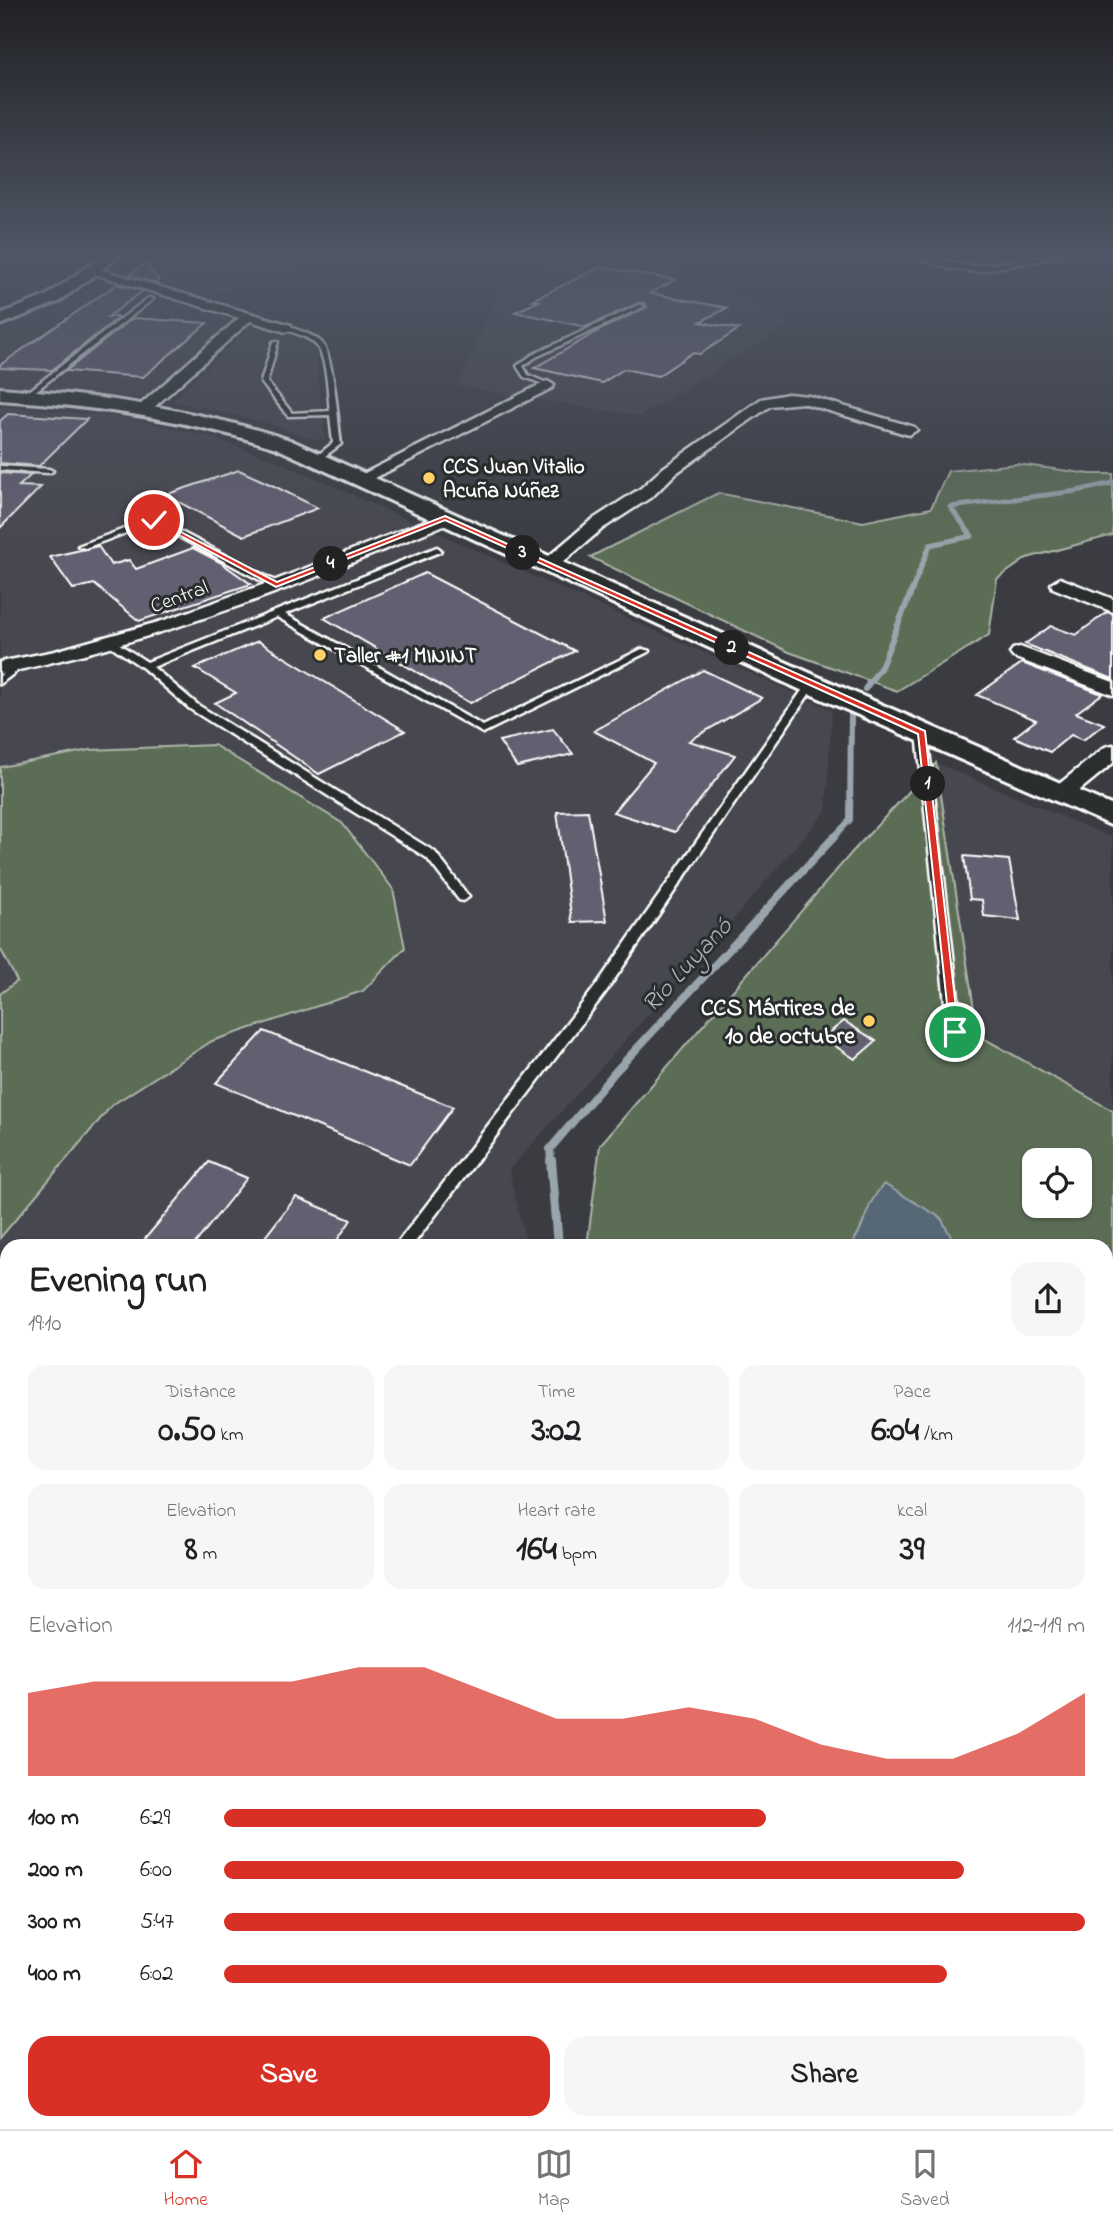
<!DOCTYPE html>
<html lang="en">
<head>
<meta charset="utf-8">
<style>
	:root { --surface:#fff; --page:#f6f6f6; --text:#202124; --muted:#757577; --line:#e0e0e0; --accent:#d93025 }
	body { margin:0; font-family:"Indie Flower",sans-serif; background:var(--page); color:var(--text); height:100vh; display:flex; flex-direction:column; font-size:26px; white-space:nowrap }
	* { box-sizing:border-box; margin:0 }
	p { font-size:23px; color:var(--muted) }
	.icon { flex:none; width:38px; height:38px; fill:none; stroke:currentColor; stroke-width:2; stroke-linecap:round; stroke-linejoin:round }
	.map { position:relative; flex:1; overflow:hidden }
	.panel { position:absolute; left:0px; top:1239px; width:1113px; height:891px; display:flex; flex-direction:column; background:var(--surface); border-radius:21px 21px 0 0; box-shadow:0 2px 5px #0004 }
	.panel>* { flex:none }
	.tools { position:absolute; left:1022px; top:1148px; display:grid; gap:14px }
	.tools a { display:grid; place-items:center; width:70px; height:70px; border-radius:14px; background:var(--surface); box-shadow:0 2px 5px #0004; font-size:35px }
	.pin { position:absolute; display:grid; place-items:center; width:60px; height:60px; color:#fff; margin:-30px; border:4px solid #fff; border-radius:50%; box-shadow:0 2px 7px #0007 }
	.km { position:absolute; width:35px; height:35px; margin:-18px; border-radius:50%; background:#222; color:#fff; font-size:19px; line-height:35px; text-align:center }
	.round { display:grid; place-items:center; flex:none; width:74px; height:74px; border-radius:21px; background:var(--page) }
	.overview { display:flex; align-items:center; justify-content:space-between; height:119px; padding:0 28px }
	h1 { font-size:38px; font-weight:800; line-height:52px }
	.metrics { display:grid; grid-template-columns:repeat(3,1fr); gap:10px; height:119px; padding:7px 28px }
	.metrics div { display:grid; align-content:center; border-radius:18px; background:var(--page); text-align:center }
	.metrics b { font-size:35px; font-weight:800 }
	.metrics small { font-size:19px; font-weight:400 }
	.metrics p { font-size:19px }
	.chart { height:196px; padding:14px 28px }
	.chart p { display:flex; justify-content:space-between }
	.chart svg { width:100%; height:126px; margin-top:7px; fill:var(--accent); opacity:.7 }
	.action { display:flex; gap:14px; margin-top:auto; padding:14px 28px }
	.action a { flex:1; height:80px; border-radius:21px; background:var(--accent); color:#fff; font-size:28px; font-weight:800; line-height:80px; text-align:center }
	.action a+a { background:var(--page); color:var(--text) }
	ul { padding:0 28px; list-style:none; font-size:23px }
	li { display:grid; grid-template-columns:112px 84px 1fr; align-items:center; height:52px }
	li i { height:18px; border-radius:9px; background:var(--accent) }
	.menu { display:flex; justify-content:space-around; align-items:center; height:98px; border-top:2px solid var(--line); background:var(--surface); font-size:19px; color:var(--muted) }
	.menu a { display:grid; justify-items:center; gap:4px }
	.menu .current { color:var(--accent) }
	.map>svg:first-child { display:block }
	.built { fill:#474650 }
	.green { fill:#5c6d56; stroke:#aeb6aa; stroke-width:2; fill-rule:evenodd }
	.water { fill:#576774; stroke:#9aa4ac; stroke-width:2 }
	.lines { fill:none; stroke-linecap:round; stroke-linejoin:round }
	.stream-far4 { stroke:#9aa4ac; stroke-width:5 }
	.stream-far3 { stroke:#9aa4ac; stroke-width:6 }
	.stream-far2 { stroke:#9aa4ac; stroke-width:8 }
	.stream-far1 { stroke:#9aa4ac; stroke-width:10 }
	.stream { stroke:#9aa4ac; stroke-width:14 }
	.building { fill:#625f71; stroke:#fff; stroke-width:2 }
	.service-casing { stroke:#fff; stroke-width:5 }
	.minor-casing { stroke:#fff; stroke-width:5 }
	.secondary-casing { stroke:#fff; stroke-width:6 }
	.service { fill:#2a2d2e; fill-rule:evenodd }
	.minor { fill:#2a2d2e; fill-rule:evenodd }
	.secondary { fill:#2a2d2e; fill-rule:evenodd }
	.route { fill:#d93025; stroke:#fff; stroke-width:2 }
	.poi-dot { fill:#ffd166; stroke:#2a2d2e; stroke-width:2.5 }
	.labels { text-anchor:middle; stroke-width:6; stroke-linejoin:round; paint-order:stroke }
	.far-poi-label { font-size:21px; font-weight:bold; fill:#fff; stroke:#2a2d2e; text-anchor:start }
	.far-street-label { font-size:21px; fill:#fff; stroke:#2a2d2e }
	.poi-label { font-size:24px; font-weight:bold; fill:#fff; stroke:#2a2d2e; text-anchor:end }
	.water-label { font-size:26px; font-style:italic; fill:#abb3ba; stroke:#2a2d2e }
</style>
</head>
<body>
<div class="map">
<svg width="1113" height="2129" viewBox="0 0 1113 2129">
	<rect width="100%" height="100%" fill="#3b3c42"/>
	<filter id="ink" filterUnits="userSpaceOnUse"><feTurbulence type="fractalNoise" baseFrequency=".0143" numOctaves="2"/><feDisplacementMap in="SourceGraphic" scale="14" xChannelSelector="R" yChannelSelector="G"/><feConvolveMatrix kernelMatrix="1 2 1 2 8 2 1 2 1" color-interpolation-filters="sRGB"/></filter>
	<g filter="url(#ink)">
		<g class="built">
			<polygon points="201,255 297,255 315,261 204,297 135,273"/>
			<polygon points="632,263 701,274 790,324 640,416 458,386 508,270"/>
			<polygon points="101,279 233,320 148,399 0,387 0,329 74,297"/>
			<polygon points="249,328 266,329 314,342 325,439 316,440 267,423 173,401"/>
			<polygon points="0,406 124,417 205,435 277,461 832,710 826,811 726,928 509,1170 527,1246 7,1246 7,2123 201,2123 201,2129 0,2129"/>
			<polygon points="936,763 1113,838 1113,1111 978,1035"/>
		</g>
		<g class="green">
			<polygon points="1017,464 1090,474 1113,474 1113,535 1027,558 997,579 989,635 897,691 789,652 590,557 718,493 863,522 931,508 948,471"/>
			<polygon points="214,745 342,823 393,889 405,948 363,991 212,1041 112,1105 0,1238 0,994 17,981 0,948 0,767 90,750"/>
			<path d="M936,763L978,1035L1113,1111V2129H342V2123H1106V1246H587L600,1145L853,851ZM1034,1160H1080V1206H1034Z"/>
		</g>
		<path class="water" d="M884,1184L941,1218L956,1246H850C866,1228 864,1205 884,1184Z"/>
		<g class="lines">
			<polyline class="stream-far4" points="911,592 930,545 972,536 950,507 1077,491 1113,483"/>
			<g class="stream-far3">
				<polyline points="865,689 881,667 912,590"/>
				<polyline points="832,839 850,820 851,712"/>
			</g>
			<polyline class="stream-far2" points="551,1161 550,1149 615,1072 834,837"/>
			<polyline class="stream-far1" points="551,1160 558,1246"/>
			<polyline class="stream" points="253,2123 256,2129"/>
		</g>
		<g class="building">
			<polygon points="146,263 159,280 155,283 129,275"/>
			<polygon points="601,267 675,280 650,293 727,308 700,322 739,329 700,354 692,353 658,376 624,369 602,383 534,368 600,330 647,307 645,303 638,303 586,327 515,312 539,301 532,300"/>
			<polygon points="117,284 143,291 108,317 119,317 52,370 0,368 0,365"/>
			<polygon points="133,318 207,323 143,377 66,371"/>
			<polygon points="8,414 87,419 39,466 0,463 0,421"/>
			<polygon points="239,470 276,487 318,508 244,536 165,495"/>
			<polygon points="0,473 31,475 19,486 41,487 0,528"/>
			<polygon points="98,546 111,565 129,560 136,569 193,548 220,562 251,584 139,621 94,584 73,589 50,557"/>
			<polygon points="425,573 575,651 470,703 324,618"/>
			<polygon points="1107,612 1113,614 1113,679 1025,644 1051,626 1076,635"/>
			<polygon points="258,641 405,731 319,774 215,703 236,693 195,668"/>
			<polygon points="1022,663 1102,694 1076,713 1104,724 1083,740 1071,735 1050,752 1014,737 1036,720 977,695"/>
			<polygon points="703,670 762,698 689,741 735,755 675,832 613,812 654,763 594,731"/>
			<polygon points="553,729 573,754 517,767 499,741"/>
			<polygon points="588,811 607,921 572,922 557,812"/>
			<polygon points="964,856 1009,860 1020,920 984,916 982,900 970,899"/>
			<polygon points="844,1021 876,1041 855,1059 823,1038"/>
			<polygon points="264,1031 453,1107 410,1165 216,1083"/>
			<polygon points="209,1162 247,1178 193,1246 139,1246"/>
			<polygon points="296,1197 351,1220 333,1246 258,1246"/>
		</g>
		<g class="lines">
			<g class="service-casing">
				<g id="service">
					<polygon points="148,298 153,299 28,397 24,397 24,395"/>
					<polygon points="639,305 644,306 536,357 523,366 528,375 549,384 549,386 524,377 517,366 532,355"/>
					<path d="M286,326C298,330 312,334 321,342C334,355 338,424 341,444L317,462H314V458L333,443L330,415L288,416L261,382L273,342L278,341L267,382L292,413L330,411C328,395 327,354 315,344C307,336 294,333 284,329Z"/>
					<polygon points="0,466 49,469 53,471 49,473 0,470"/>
					<polygon points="154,518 279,583 280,585 273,587 153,523 85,548 78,546"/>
					<polygon points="437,547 441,550 440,552 285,614 483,726 642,649 650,651 483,733 277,617 153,667 198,705 435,852 469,897 463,901 459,900 427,858 190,709 143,668 105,642 113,640 147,662"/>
					<polygon points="17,663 25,665 0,684 0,676"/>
					<polygon points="808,682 816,684 605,993 412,1246 395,1246 595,987"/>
					<polygon points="922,730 927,733 962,1032 955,1037 948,1032 917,733"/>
					<polygon points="7,2015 7,2064 0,2067 0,2018"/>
				</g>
			</g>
			<g class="minor-casing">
				<g id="minor">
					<path d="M912,255C934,255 955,267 978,265C1008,263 1036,255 1066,255L976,272L947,268Z"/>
					<polygon points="92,267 291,325 292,328 286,332 250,321 151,410 141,410 139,407 141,404 239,318 88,272 86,270"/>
					<polygon points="547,381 554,385 552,388 367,482 355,482 353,479"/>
					<polygon points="788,394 809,396 914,427 917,430 909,435 803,403 770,406 675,474 653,496 602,529 555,569 543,569 540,565 543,561 590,521 641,488 663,468 761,399"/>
					<path d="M445,513L454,518L451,522C304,584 157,642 0,674V662L55,651L162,621L276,580Z"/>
					<polygon points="1060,578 1113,599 1113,612 1053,588 1051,584"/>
					<polygon points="1020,647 1113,682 1113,695 1013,657 1010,653 1013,649"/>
					<polygon points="1113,745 1113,763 1069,799 1053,799 1049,794 1053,789 1105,747"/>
				</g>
			</g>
			<g class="secondary-casing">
				<g id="secondary">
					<polygon points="104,255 121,255 58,302 0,325 0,314 46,296"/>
					<path d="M0,388C99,395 195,409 290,440L821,678L1113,806V826L801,690L276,448C186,419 95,406 0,400Z"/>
				</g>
			</g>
			<use href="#service" class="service"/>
			<use href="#minor" class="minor"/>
			<use href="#secondary" class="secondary"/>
		</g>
	</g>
	<linearGradient id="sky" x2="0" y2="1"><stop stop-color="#202124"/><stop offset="0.46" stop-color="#4f5665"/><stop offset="1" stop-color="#4f5665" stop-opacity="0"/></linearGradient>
	<rect width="1113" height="554" fill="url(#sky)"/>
	<polygon class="route" points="445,516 925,731 959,1035 955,1037 950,1032 918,734 445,520 276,587 151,520 156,519 277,582"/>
	<g class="poi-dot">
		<circle cx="429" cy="478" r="7"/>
		<circle cx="320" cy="655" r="7"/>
		<circle cx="869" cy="1021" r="7"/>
	</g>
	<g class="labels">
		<g class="far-poi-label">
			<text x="443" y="473">CCS Juan Vitalio<tspan x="443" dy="24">Acuña Núñez</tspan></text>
			<text x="334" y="662">Taller #1 MININT</text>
		</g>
		<g class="far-street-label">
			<text transform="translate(179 596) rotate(-20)" y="7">Central</text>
		</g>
		<g class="poi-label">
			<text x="855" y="1015">CCS Mártires de<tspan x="855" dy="28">10 de octubre</tspan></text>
		</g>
		<g class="water-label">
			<text transform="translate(686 964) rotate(-47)" y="9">Río Luyanó</text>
		</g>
	</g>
</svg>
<div class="tools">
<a><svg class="icon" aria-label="locate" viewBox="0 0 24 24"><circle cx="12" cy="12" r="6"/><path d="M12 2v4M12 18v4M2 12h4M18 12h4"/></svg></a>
</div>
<div class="pin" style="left:955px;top:1032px;background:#1e9e55"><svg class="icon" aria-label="arrive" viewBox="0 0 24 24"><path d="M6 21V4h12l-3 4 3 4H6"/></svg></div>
<div class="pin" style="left:154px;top:520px;background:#d93025"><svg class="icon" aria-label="check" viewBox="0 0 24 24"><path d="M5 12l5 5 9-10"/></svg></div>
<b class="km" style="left:928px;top:784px">1</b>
<b class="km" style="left:732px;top:648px">2</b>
<b class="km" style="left:523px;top:553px">3</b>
<b class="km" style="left:331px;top:564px">4</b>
<section class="panel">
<div class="overview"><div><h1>Evening run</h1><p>19:10</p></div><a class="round"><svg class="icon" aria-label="share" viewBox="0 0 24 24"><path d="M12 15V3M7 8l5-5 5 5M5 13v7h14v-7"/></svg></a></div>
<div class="metrics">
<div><p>Distance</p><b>0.50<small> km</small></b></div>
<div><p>Time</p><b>3:02</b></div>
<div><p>Pace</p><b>6:04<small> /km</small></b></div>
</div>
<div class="metrics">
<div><p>Elevation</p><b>8<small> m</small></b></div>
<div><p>Heart rate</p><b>164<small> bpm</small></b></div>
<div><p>kcal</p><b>39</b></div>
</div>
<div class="chart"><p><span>Elevation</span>112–119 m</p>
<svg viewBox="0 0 160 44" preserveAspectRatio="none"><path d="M0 44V15L10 11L20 11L30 11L40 11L50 6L60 6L70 15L80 24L90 24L100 20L110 24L120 33L130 38L140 38L150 29L160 15V44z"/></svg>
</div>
<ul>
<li><b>100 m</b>6:29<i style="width:63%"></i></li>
<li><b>200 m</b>6:00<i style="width:86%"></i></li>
<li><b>300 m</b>5:47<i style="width:100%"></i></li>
<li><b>400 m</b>6:02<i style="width:84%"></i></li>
</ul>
<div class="action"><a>Save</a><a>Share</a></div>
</section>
</div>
<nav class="menu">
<a class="current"><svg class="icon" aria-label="home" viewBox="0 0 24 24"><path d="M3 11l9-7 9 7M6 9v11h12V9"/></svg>Home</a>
<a><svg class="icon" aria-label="map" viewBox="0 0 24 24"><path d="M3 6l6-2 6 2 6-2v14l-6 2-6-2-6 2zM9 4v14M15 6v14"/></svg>Map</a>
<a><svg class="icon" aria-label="saved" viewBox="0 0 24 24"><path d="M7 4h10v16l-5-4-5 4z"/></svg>Saved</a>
</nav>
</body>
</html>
